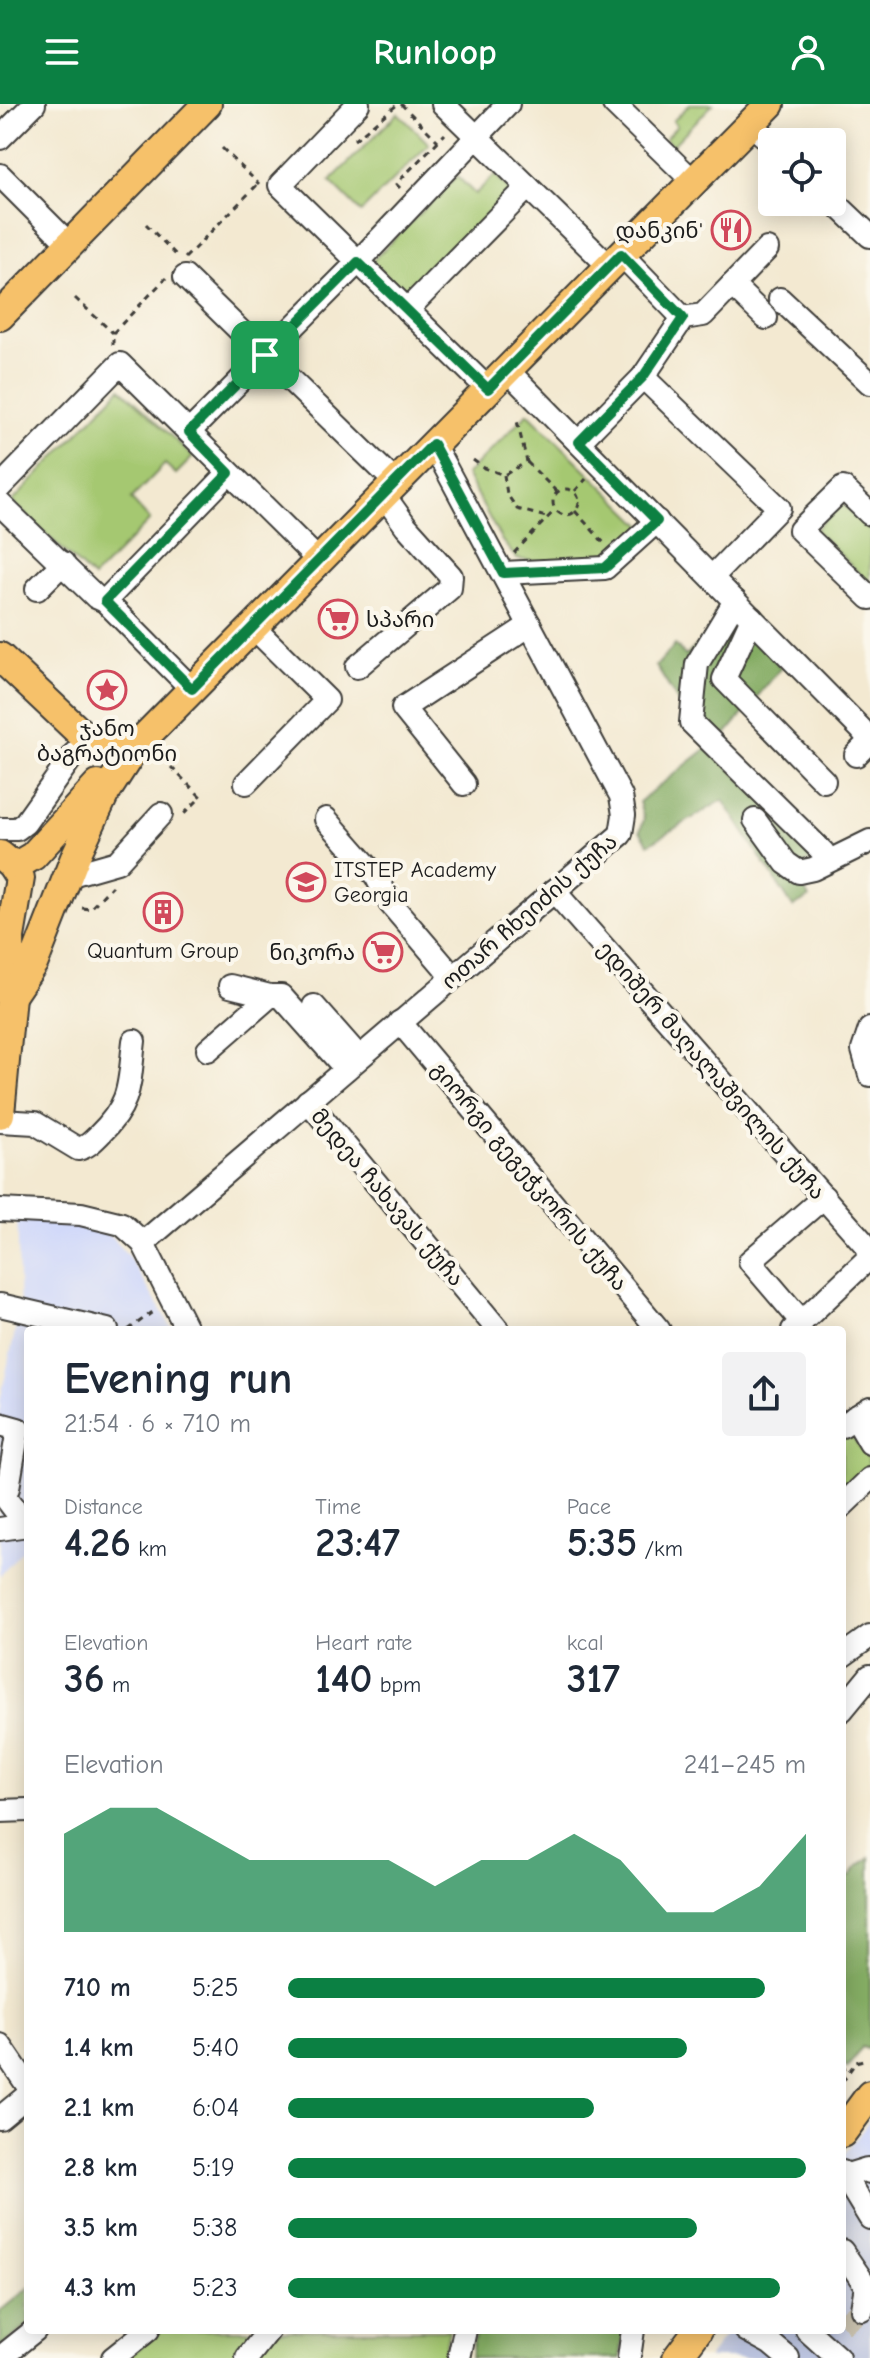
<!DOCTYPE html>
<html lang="en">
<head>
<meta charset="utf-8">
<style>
	:root { --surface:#fff; --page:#f2f2f3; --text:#1f2937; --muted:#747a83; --accent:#0b8043 }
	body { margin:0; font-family:"Comic Neue","Noto Sans Georgian",sans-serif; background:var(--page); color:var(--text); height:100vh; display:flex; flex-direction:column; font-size:30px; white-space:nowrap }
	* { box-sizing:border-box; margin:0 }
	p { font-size:26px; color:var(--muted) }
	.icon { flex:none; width:44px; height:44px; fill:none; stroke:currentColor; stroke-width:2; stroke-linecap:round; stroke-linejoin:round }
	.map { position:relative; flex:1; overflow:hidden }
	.sheet { position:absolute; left:24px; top:1222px; width:822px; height:1008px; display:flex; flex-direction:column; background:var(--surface); border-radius:8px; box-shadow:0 4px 20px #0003 }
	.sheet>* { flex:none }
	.tools { position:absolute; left:758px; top:24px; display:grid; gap:16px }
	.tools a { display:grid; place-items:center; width:88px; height:88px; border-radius:8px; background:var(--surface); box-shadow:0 4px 20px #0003; font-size:40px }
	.pin { position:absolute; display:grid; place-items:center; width:68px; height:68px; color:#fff; margin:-34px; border-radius:16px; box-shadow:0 4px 12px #0006 }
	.round { display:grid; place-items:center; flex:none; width:84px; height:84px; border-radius:8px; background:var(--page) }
	.summary { display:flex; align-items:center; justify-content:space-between; height:136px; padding:0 40px }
	h1 { font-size:44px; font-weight:700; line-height:60px }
	.figures { display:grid; grid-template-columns:repeat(3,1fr); gap:12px; height:136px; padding:8px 40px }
	.figures div { display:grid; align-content:center }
	.figures b { font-size:40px; font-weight:700 }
	.figures small { font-size:22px; font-weight:400 }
	.figures p { font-size:22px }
	.chart { height:224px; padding:16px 40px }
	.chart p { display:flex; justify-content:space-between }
	.chart svg { width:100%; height:144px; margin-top:8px; fill:var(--accent); opacity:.7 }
	ul { padding:0 40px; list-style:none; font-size:26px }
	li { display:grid; grid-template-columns:128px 96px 1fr; align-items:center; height:60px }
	li i { height:20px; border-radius:10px; background:var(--accent) }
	header { display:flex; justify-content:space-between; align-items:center; height:104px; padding:0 40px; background:var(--accent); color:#fff; font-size:36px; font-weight:700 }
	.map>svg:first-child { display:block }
	.built { fill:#d1d9f9 }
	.industrial { fill:#bbc3de }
	.green { fill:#a5c871; stroke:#607246; stroke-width:2 }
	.forest { fill:#84ac63; stroke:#506440; stroke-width:2 }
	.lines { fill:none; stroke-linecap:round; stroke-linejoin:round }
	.minor-tunnel { stroke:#c8c0ad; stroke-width:22; stroke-dasharray:22 11; stroke-linecap:butt }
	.minor-casing { stroke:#3c3b37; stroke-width:26 }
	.major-casing { stroke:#3c3b37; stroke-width:32 }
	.path { stroke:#3c3b37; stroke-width:3; stroke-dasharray:6 6; stroke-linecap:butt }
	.minor { stroke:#fff; stroke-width:22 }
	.major { stroke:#f6c16b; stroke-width:28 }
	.route-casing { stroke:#fff; stroke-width:16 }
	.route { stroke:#0b8043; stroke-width:10 }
	.labels { text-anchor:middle; stroke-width:8; stroke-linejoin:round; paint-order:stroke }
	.poi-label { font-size:22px; fill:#1c1c1c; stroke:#fbf7ec; text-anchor:end }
	.street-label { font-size:22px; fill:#1c1c1c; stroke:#fbf7ec }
</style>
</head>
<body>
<header><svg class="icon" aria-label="menu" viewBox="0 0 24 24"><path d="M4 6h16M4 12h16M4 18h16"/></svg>Runloop<svg class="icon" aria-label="person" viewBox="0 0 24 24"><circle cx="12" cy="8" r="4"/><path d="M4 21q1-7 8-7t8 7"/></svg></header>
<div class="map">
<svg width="870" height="2254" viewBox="0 0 870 2254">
	<rect width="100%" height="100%" fill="#fbf7ec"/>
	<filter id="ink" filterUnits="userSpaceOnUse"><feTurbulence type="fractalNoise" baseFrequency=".0125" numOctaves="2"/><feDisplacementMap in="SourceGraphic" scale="16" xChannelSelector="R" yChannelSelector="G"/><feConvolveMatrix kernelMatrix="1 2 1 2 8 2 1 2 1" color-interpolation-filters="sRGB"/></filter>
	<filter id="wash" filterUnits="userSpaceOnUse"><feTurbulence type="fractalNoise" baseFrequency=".006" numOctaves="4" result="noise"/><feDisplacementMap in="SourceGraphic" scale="32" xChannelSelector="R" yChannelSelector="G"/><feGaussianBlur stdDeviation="1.8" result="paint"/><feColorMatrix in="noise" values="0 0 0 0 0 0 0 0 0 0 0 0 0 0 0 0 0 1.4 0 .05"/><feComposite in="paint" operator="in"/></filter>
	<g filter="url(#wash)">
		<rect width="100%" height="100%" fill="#f3e9d1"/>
		<g class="built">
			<polygon points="17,1107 79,1114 113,1134 129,1153 173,1226 28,1226 28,1440 0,1472 0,1297 20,1205"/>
			<polygon points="870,2016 870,2102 842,2054"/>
		</g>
		<polygon class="industrial" points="842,2078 870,2122 870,2254 708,2254 729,2226 842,2226"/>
		<g class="green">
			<polygon points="690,0 713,0 672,42 665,34 677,22 673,17"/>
			<polygon points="398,9 429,40 361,108 330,77"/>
			<polygon points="495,71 511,87 407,192 372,157 457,72 475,90"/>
			<polygon points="121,284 193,353 176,370 165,360 131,395 150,416 93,474 12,398"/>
			<polygon points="528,309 645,424 606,456 562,462 517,455 502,437 466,371"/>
			<polygon points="841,398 870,426 870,480 815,426"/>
			<polygon points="848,1327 868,1354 869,1368 842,1393 842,1332"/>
			<polygon points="162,2226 449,2226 443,2254 127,2254"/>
		</g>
		<g class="forest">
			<polygon points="732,506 781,564 713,646 815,752 795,769 809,794 793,803 723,696 649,740 640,727 644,715 639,698 707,644 656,562 675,541 686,552"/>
			<polygon points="870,1753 870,1941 867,1945 862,1943 847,1964 842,1956 842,1773 851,1772 856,1764"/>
			<polygon points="28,2184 28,2221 0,2243 0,2207"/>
			<polygon points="476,2226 625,2226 620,2254 470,2254"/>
		</g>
	</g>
	<g filter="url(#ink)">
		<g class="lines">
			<polyline class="minor-tunnel" points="842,2221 862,2205"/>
			<g class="minor-casing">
				<g id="minor">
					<polyline points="358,0 280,81 488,285"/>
					<polyline points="443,0 609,162"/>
					<polyline points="614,0 693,77"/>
					<polyline points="750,19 772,39"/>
					<polyline points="0,34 34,0"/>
					<polyline points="0,71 70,141"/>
					<polyline points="832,96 870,132"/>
					<polyline points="621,150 683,214"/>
					<polyline points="185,173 395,378"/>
					<polyline points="732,181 766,214"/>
					<polyline points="780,195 870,279"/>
					<polyline points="407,206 528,83"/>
					<polyline points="507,266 861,625 870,637 856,651"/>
					<polyline points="643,273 779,404 712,473"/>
					<polyline points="189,328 358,158 508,0"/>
					<polyline points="579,338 643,273 683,214 703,211 767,145"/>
					<polyline points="0,383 120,260 318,456"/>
					<polyline points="0,400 96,493 105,497 192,585"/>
					<polyline points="870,410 843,384 800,426 870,494"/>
					<polyline points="503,469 605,464 657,417"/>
					<polyline points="37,485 63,459"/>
					<polyline points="105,497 229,369"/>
					<polyline points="735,497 697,560 691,618 823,748"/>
					<polyline points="752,514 724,575 824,677"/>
					<polyline points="357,563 450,484 451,472 406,422 383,390"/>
					<polyline points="246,679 327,596 252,522"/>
					<polyline points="464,680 403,604 530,521"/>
					<polyline points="326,715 376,772 390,799 453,873"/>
					<polyline points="755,716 786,759 799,768 813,765 870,737"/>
					<polyline points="0,725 17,725 25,719 74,650 89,637"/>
					<polyline points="68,772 117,758 161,710"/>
					<polyline points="554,787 870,1146"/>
					<polyline points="230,882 270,892"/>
					<polyline points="314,902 359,953"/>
					<polyline points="400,918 659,1226"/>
					<polyline points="870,925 863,946 870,971"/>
					<polyline points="208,946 270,892 281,892 346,965"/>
					<polyline points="308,997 498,1226"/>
					<path d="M0,1017L35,1019L78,1045C87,1043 92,1038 99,1031C132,999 129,980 134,937"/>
					<polyline points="0,1106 81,1110 122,1120 143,1139 187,1226"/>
					<polyline points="143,1139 621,730 624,711 621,692 433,340"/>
					<polyline points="0,1201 107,1226"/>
					<polyline points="802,1218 750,1157 824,1093"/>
					<polyline points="793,1226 870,1153"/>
					<polyline points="855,1313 870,1339"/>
					<polyline points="0,1320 18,1325 8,1384 0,1389"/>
					<polyline points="842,1322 870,1304"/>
					<polyline points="2,1389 15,1406"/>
					<polyline points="842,1402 870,1375"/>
					<polyline points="0,1425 28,1421"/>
					<polyline points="842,1552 870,1532"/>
					<polyline points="842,1606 870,1572"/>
					<polyline points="0,1707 28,1706"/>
					<polyline points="0,1941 28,1982"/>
					<polyline points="0,2014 28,1991"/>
					<polyline points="842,2068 870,2114"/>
					<polyline points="844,2072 867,2065 870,2068"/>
					<polyline points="842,2147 866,2182 862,2205"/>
					<polyline points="746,2226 770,2239 788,2254"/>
					<polyline points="807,2226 838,2254"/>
					<polyline points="0,2254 35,2226"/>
					<polyline points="113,2254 148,2226"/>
					<polyline points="247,2254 269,2226"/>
					<polyline points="459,2254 465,2226"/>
					<polyline points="629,2254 633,2226"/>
				</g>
			</g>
			<g class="major-casing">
				<g id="major">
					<polyline points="0,212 207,0"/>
					<polyline points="0,553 89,637 123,646 135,643"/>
					<polyline points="0,751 11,760 20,774 10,833 11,892 0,1010"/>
					<polyline points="11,760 21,759 33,752 98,681"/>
					<polyline points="11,892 34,858 76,751 104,691 135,643 770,0"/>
					<polyline points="842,2029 870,1991"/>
					<polyline points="677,2254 698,2226"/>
				</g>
			</g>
			<g class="path">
				<polyline points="401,0 438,37"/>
				<polyline points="354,36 398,0"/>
				<polyline points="222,44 259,80"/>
				<polyline points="400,84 396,80 445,30"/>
				<polyline points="146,120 179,154"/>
				<polyline points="185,154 258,80"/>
				<polyline points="75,194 113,229"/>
				<polyline points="113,241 113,229 166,174"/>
				<polyline points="473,356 484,364 504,371 527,358 516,313"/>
				<polyline points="527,358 557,388"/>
				<polyline points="504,371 507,390 517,405 546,413"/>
				<circle cx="566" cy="398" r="13"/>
				<polyline points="575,387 586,375"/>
				<polyline points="575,407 604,439"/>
				<polyline points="514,449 555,406"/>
				<polyline points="171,663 201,693 183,711"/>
				<polyline points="82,804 90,805 112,782"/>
				<polyline points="128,1226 154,1207"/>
				<polyline points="842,1961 848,1969 856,1958 867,1955"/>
				<polyline points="842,1971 849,1979"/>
			</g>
			<use href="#minor" class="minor"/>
			<use href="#major" class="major"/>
		</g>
	</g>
	<g class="lines" filter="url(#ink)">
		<g class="route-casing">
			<polygon id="route" points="621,150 683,214 643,273 579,338 657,417 605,464 503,469 433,340 192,585 105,497 229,369 189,328 358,158 488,285"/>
		</g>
		<use href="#route" class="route"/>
	</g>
	<defs>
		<g id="restaurant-ring" transform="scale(2)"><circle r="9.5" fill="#fbf7ec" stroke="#d1495b" stroke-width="1.5"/><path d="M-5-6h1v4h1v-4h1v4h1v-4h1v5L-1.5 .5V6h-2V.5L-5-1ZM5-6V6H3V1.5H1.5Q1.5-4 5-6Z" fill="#d1495b"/></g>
		<g id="supermarket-ring" transform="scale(2)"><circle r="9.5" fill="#fbf7ec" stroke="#d1495b" stroke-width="1.5"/><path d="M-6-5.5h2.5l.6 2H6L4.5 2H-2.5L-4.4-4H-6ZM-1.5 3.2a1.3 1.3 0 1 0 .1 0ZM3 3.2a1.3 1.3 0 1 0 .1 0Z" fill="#d1495b"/></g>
		<g id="sight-ring" transform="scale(2)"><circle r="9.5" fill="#fbf7ec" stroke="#d1495b" stroke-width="1.5"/><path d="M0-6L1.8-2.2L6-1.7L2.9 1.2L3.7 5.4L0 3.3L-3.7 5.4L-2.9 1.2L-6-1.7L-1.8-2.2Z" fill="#d1495b"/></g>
		<g id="university-ring" transform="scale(2)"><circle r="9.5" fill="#fbf7ec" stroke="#d1495b" stroke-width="1.5"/><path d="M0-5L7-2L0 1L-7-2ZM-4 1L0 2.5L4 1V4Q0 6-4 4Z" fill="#d1495b"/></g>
		<g id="building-ring" transform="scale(2)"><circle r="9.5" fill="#fbf7ec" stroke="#d1495b" stroke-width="1.5"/><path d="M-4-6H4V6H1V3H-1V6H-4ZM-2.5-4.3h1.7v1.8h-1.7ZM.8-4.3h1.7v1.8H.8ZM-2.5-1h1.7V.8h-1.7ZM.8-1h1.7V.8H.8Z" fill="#d1495b"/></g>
	</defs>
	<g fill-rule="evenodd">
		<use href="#restaurant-ring" x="731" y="126"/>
		<use href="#supermarket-ring" x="338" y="515"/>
		<use href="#sight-ring" x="107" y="586"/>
		<use href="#university-ring" x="306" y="778"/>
		<use href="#building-ring" x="163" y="808"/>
		<use href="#supermarket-ring" x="383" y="848"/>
	</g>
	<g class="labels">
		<g class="poi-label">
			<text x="703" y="134">დანკინ'</text>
			<text x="366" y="523" text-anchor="start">სპარი</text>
			<text x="107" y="632" text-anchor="middle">ჯანო<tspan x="107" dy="25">ბაგრატიონი</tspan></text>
			<text x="334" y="773" text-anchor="start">ITSTEP Academy<tspan x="334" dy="25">Georgia</tspan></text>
			<text x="163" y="854" text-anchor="middle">Quantum Group</text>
			<text x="355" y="856">ნიკორა</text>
		</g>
		<g class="street-label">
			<text transform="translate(529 807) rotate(-41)" y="8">ოთარ ჩხეიძის ქუჩა</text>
			<text transform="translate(712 966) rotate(49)" y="8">ედიშერ მაღალაშვილის ქუჩა</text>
			<text transform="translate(530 1072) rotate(50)" y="8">გიორგი გეგეჭკორის ქუჩა</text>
			<text transform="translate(388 1093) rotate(50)" y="8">მედეა ჩახავას ქუჩა</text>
		</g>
	</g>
</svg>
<div class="tools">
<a><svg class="icon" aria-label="locate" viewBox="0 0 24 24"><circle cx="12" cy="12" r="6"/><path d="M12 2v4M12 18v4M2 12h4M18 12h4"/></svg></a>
</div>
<div class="pin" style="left:265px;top:251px;background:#1e9e55"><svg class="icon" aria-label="arrive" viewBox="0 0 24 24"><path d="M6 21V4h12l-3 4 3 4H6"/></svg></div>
<section class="sheet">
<div class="summary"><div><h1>Evening run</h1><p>21:54 · 6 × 710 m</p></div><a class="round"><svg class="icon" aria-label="share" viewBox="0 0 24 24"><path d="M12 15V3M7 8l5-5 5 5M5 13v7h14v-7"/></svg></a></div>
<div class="figures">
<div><p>Distance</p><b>4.26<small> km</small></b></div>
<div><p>Time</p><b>23:47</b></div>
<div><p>Pace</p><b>5:35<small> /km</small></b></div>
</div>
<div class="figures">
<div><p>Elevation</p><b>36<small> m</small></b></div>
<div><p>Heart rate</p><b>140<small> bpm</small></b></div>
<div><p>kcal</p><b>317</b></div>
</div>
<div class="chart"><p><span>Elevation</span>241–245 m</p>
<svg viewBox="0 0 160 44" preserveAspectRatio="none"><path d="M0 44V14L10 6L20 6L30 14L40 22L50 22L60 22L70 22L80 30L90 22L100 22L110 14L120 22L130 38L140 38L150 30L160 14V44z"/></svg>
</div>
<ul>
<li><b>710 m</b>5:25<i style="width:92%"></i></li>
<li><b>1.4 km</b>5:40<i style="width:77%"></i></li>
<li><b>2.1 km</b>6:04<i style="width:59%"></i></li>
<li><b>2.8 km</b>5:19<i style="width:100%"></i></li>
<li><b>3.5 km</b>5:38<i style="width:79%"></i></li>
<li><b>4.3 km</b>5:23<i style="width:95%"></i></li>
</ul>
</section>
</div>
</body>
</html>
